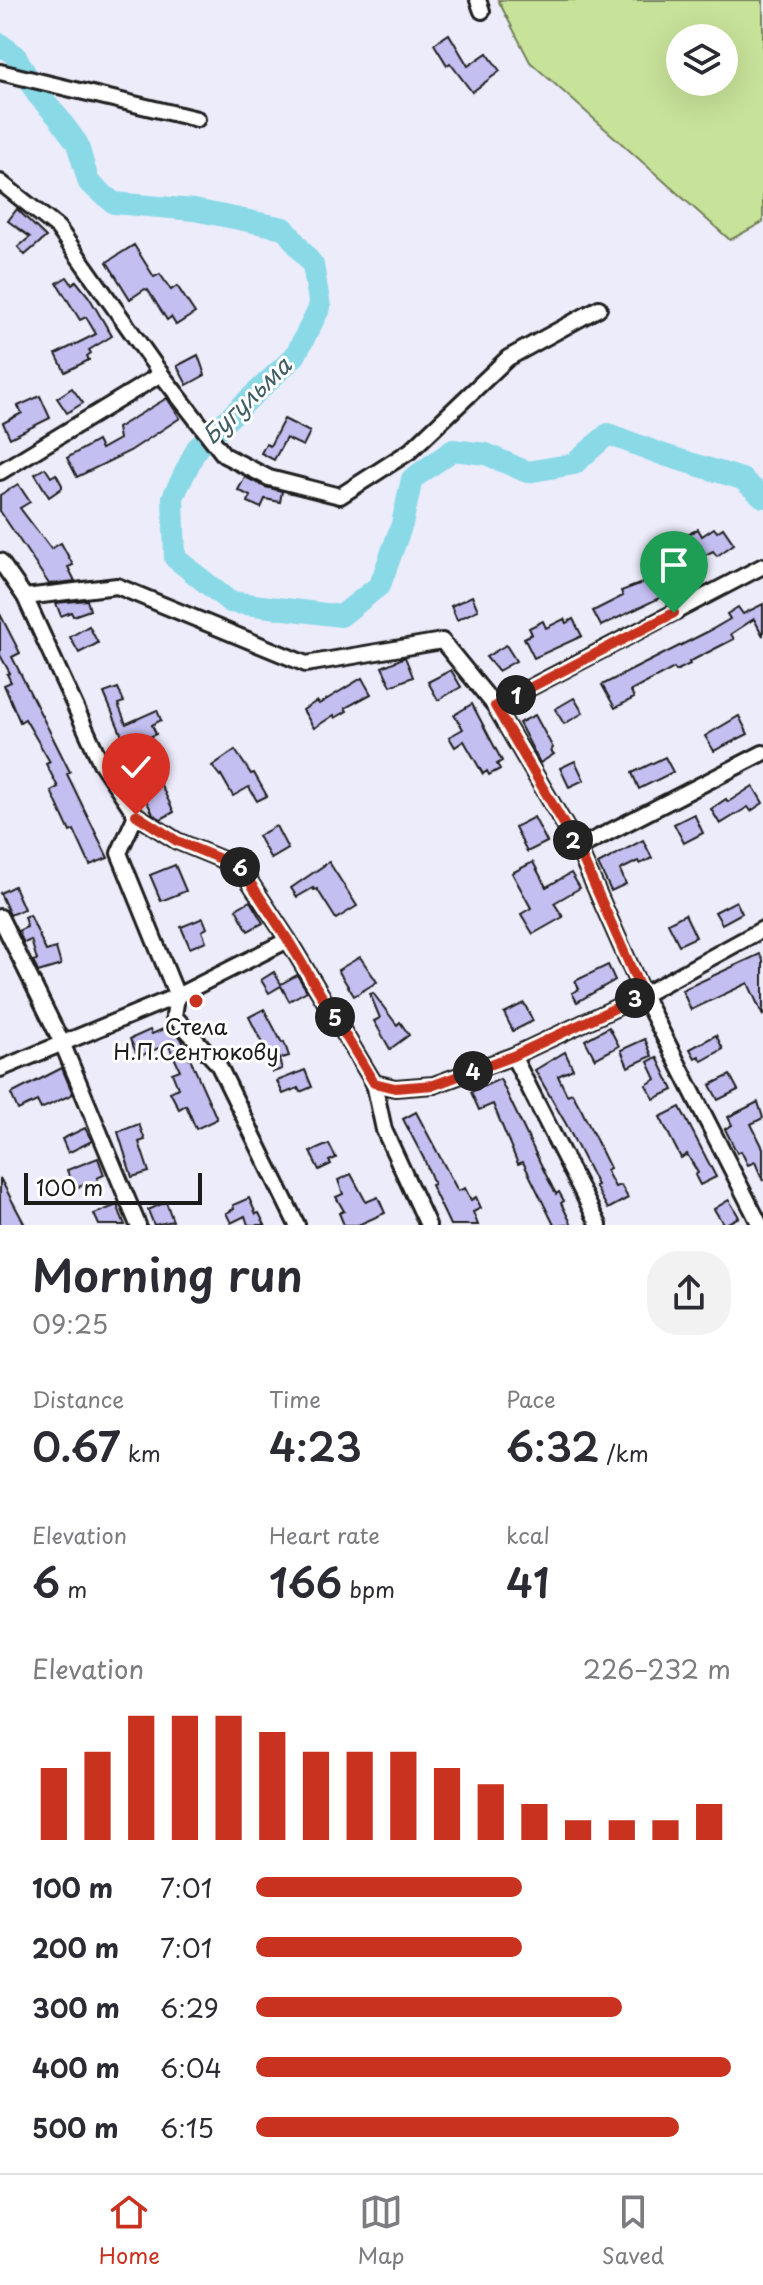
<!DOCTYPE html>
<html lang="en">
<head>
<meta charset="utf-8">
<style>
	:root { --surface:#fff; --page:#f2f2f3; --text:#2b2b33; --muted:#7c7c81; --line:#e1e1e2; --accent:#c8321e }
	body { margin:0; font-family:"Playpen Sans",sans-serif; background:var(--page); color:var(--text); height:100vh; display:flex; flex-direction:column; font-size:30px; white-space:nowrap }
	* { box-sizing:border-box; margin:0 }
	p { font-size:26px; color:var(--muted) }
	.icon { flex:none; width:44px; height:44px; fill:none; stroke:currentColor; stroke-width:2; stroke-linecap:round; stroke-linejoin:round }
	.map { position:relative; height:1225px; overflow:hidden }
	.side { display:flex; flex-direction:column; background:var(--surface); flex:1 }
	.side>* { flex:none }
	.fabs { position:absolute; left:666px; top:24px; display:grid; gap:16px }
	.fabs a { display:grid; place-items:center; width:72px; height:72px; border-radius:50%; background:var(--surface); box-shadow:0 8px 32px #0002; font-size:40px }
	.scale { position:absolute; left:24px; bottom:20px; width:178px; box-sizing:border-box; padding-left:8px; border:4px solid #1c1c1c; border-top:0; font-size:22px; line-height:28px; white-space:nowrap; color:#1c1c1c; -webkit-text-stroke:6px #fff; paint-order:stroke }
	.pin { position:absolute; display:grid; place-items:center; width:68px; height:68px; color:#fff; margin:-82px -34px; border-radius:50% 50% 50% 0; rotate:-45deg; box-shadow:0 0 8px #0007 }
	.pin .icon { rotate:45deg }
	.km { position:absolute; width:40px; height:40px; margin:-20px; border-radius:50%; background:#222; color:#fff; font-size:22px; line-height:40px; text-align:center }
	.round { display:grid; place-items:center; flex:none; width:84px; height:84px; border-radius:32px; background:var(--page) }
	.head { display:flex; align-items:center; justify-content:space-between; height:136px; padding:0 32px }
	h1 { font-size:44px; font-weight:600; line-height:60px }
	.figures { display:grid; grid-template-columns:repeat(3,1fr); gap:12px; height:136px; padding:8px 32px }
	.figures div { display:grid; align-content:center }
	.figures b { font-size:40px; font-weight:600 }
	.figures small { font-size:22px; font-weight:400 }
	.figures p { font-size:22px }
	.chart { height:224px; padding:16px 32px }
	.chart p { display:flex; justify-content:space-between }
	.chart svg { width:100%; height:144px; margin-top:8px; stroke:var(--accent); stroke-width:6 }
	ul { padding:0 32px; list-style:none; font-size:26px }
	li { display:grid; grid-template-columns:128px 96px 1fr; align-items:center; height:60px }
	li i { height:20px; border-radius:10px; background:var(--accent) }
	.tabs { display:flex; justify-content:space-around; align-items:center; height:112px; border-top:2px solid var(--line); background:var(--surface); font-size:22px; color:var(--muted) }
	.tabs a { display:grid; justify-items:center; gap:4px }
	.tabs .current { color:var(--accent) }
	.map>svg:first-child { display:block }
	.green { fill:#c7e299; stroke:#727f5a; stroke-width:2; fill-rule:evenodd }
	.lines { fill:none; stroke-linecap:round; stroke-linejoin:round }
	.river { stroke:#8ad9e7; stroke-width:22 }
	.building { fill:#c4bff1; stroke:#1c1c1c; stroke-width:2 }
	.minor-casing { stroke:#1c1c1c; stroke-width:20 }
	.minor { stroke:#fff; stroke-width:14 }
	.route-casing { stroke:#fff; stroke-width:16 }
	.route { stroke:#c8321e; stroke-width:10 }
	.poi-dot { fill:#c8321e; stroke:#fff; stroke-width:3 }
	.labels { text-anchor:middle; stroke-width:6; stroke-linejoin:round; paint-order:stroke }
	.poi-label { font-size:22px; fill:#1c1c1c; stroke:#fff }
	.water-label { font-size:24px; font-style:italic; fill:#425e63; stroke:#fff }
</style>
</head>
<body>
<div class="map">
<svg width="763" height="1225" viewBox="0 0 763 1225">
	<rect width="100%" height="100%" fill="#edecfb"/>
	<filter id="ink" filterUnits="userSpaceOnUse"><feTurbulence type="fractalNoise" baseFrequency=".0125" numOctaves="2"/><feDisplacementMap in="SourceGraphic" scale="16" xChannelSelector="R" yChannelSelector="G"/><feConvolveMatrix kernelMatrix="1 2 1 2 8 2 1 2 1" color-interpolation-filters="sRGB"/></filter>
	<g filter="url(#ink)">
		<path class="green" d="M498,0H763V222L730,240L530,62ZM680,38H724V82H680Z"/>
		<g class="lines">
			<polyline class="river" points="0,44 15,55 37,94 58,117 77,143 89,183 114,203 194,210 284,228 313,265 320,307 295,356 197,448 173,497 175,558 230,602 341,616 380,585 402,524 412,479 453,450 486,454 527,472 574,464 608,434 664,455 742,479 763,497"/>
		</g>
		<g class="building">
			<polygon points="449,34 468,66 487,53 500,71 472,92 450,63 447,65 434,44"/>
			<polygon points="17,209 46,237 25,255 18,247 30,237 8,221"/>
			<polygon points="134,245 154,277 160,274 171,290 177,286 195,313 176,325 171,317 167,320 148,290 145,289 130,299 107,262"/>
			<polygon points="67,277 72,284 76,281 89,297 112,336 89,350 91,353 87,356 89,360 65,372 56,354 96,334 86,317 80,320 57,283"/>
			<polygon points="198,355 205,375 187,385 177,366"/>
			<polygon points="72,388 83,403 67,413 57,398"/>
			<polygon points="40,396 50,418 10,438 3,423 22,413 18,406"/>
			<polygon points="167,398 180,418 130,451 77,477 67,458 97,441 101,449 119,439 117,428"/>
			<polygon points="284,419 310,432 303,446 286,438 274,460 261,453 266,444 270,446"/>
			<polygon points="45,468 51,477 56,474 62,485 62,488 49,497 35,474"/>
			<polygon points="245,477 265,487 282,491 280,502 265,499 261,508 248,502 250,496 238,490"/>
			<polygon points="18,484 30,502 20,508 51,549 61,543 73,565 68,567 75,581 49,584 0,511 0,495"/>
			<polygon points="714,528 717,532 723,528 734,544 717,556 713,551 694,561 682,537 698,529 702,536"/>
			<polygon points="663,567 676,590 601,626 593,611 623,596 621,591 650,580 647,575"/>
			<polygon points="472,596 478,610 457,620 451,606"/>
			<polygon points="87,600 90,610 73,616 71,612 61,616 56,603"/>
			<polygon points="763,604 763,636 754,619 731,634 734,639 689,662 690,664 676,671 674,668 631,691 634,698 615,708 602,685 711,630 730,619 727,614 738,607 743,614"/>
			<polygon points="0,614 20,653 12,657 53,738 70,772 67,774 108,858 90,865 74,830 70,832 51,791 58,787 46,764 50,762 25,719 20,722 4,685 11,682 7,674 10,673 0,655"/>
			<polygon points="564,619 566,623 573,619 582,636 534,658 524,638 532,634 529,628 543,621 546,628"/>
			<polygon points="89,626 98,643 79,653 70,637"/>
			<polygon points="506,645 516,661 498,671 486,657"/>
			<polygon points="405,657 413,677 391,686 382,667"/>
			<polygon points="451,670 461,687 438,700 428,682"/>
			<polygon points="362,678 371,694 345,708 347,711 335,718 334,715 314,728 303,710 317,701 319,704"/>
			<polygon points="118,688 124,702 118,704 126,724 157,710 161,720 152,725 156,734 127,748 104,693"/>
			<polygon points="574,698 583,713 564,724 555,709"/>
			<polygon points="472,704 502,761 497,764 500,769 489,775 487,771 483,774 464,741 455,747 449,737 463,729 454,715"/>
			<polygon points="535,715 553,748 551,751 554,754 540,763 519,723"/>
			<polygon points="739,716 748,734 714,751 705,736"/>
			<polygon points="235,750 251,774 254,773 267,796 257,801 249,787 233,796 221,775 220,776 212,766"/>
			<polygon points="665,757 673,772 639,789 632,773"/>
			<polygon points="575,761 584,780 569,787 560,768"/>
			<polygon points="159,781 174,812 161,819 153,814 141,790"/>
			<polygon points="753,786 763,803 751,811 748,807 720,824 711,809 726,799 728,802"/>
			<polygon points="694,814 703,833 684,843 674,824"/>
			<polygon points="534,817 547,842 527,852 515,827"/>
			<polygon points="276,826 288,849 271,859 258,836"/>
			<polygon points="643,840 652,858 640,864 638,861 620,870 626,884 611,891 598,864"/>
			<polygon points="329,862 357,906 336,919 317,889 314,890 313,888 297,897 291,888"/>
			<polygon points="533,862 546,887 571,873 580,888 554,903 563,917 533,934 521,914 531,908 512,873"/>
			<polygon points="175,865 186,891 161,901 150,875"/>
			<polygon points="14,886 24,909 10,915 0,893"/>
			<polygon points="250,901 263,923 248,931 236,909"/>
			<polygon points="736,901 742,913 722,924 715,912"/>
			<polygon points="685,914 696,937 679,945 668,923"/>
			<polygon points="30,915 46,951 56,948 61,965 38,972 33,961 37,960 31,940 24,943 18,931 27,927 24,917"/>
			<polygon points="203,918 207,928 202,931 206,941 190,948 181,927"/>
			<polygon points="760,954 763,960 763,1016 748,983 691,1010 682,990"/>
			<polygon points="360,957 377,982 354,996 338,970"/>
			<polygon points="608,965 615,980 577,1002 572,993 579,989 575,981"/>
			<polygon points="274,972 281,984 297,975 307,991 289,1001 281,986 269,993 261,980"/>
			<polygon points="373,993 397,1025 400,1022 409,1035 390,1049 374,1021 380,1018 370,994"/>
			<polygon points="524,1003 533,1021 513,1031 504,1013"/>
			<polygon points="264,1009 282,1043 284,1042 289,1056 279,1059 282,1069 273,1072 264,1047 249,1017"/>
			<polygon points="170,1026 181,1038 217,1119 196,1129 186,1105 179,1109 170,1092 178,1088 172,1073 180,1070 168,1044 138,1057 130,1039 150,1030 152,1034"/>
			<polygon points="609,1027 619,1046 595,1059 585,1040"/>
			<polygon points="716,1035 723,1049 702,1061 699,1056 695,1058 690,1049"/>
			<polygon points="645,1039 652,1056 628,1067 621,1050"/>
			<polygon points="565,1052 573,1069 558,1076 567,1095 572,1093 582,1111 610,1168 606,1170 615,1187 621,1185 628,1198 608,1209 595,1186 597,1185 566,1124 535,1070"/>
			<polygon points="657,1057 673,1090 654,1099 646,1085 656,1079 648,1062"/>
			<polygon points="62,1068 73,1094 41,1109 37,1101 18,1110 11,1094"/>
			<polygon points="305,1070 312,1087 300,1092 298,1088 283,1094 277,1081"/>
			<polygon points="730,1075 738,1090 718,1100 710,1085"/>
			<polygon points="500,1079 546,1175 556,1194 559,1192 564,1201 561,1203 572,1225 554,1225 523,1162 518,1164 493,1104 479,1110 471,1092"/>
			<polygon points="758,1102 763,1118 751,1124 763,1148 763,1181 755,1162 748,1165 741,1151 737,1153 725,1129 732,1125 728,1117"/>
			<polygon points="680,1107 716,1177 700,1185 695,1175 698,1173 687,1154 681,1158 660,1117"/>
			<polygon points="416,1112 458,1191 465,1188 471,1200 476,1197 481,1208 473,1212 478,1225 450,1225 431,1185 434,1184 424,1159 403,1119"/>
			<polygon points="139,1124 145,1140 139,1142 149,1172 132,1177 118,1132"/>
			<polygon points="85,1128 92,1141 68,1153 62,1139"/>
			<polygon points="329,1144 336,1158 329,1161 331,1164 319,1170 310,1152"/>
			<polygon points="98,1158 104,1175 97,1178 99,1184 89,1188 87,1183 74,1189 67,1170"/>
			<polygon points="351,1174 366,1202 378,1197 385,1213 358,1225 344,1225 339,1213 344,1211 336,1197 343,1194 338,1180"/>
			<polygon points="0,1178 25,1225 0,1225"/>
			<polygon points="249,1198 256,1214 259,1213 265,1225 248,1225 245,1216 231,1223 226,1213 234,1209 233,1205"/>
			<polygon points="729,1200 739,1217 724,1225 714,1209"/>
			<polygon points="166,1202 173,1221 154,1225 148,1210"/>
			<polygon points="117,1205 125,1225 99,1225 94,1214"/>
		</g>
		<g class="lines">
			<g class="minor-casing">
				<g id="minor">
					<polyline points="478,0 482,11"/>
					<polyline points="0,72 197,119"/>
					<polyline points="0,182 58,228 161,374 224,455 269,478 340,496 410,451 508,358 599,308"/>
					<polyline points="0,472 161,374"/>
					<polyline points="0,561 25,597 101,763 136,815 119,853 177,996 174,1016 218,1064 297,1225"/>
					<polyline points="25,597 117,586 306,664 442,641 495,706 578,848 643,995 760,1225"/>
					<polyline points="495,706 763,566"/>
					<polyline points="136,815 177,841 240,867 288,940 374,1083 384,1130 428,1225"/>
					<polyline points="578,848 763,753"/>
					<polyline points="0,917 63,1045 138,1225"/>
					<polyline points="513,1056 599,1225"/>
					<polyline points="0,1069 177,996 288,940"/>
					<polyline points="374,1083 395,1088 434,1085 513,1056 643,995 763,929"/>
				</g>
			</g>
			<use href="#minor" class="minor"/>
		</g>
	</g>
	<g class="lines" filter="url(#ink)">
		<g class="route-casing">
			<polyline id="route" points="136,815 177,841 240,867 288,940 374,1083 395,1088 434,1085 513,1056 643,995 578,848 495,706 674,613"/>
		</g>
		<use href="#route" class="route"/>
	</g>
	<circle class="poi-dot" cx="196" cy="1001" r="8"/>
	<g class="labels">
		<g class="poi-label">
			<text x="196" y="1035">Стела<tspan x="196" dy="25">Н.П.Сентюкову</tspan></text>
		</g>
		<g class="water-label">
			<text transform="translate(247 401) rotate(-44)" y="8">Бугульма</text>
		</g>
	</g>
</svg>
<div class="fabs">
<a><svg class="icon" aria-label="layers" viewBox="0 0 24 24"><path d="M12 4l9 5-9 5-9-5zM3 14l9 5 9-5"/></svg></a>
</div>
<div class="scale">100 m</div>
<div class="pin" style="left:674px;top:613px;background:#1e9e55"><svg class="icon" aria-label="arrive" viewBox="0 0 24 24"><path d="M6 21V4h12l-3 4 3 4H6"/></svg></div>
<div class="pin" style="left:136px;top:815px;background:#d93025"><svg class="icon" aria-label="check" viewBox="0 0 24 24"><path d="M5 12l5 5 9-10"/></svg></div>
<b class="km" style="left:516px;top:695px">1</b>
<b class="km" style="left:573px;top:840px">2</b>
<b class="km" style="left:635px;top:998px">3</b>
<b class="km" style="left:473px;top:1071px">4</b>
<b class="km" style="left:335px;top:1017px">5</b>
<b class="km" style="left:240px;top:867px">6</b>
</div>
<section class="side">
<div class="head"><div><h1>Morning run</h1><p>09:25</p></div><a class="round"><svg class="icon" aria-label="share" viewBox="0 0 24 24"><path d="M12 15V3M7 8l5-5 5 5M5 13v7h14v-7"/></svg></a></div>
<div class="figures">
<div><p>Distance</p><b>0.67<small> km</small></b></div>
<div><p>Time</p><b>4:23</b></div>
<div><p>Pace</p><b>6:32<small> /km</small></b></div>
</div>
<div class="figures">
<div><p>Elevation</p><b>6<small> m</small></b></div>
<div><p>Heart rate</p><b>166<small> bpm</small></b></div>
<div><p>kcal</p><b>41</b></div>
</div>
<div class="chart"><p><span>Elevation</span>226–232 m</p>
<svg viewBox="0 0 160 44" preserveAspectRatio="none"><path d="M5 44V22M15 44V17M25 44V6M35 44V6M45 44V6M55 44V11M65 44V17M75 44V17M85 44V17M95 44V22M105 44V27M115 44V33M125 44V38M135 44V38M145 44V38M155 44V33"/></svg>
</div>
<ul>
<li><b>100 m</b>7:01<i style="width:56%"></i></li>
<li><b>200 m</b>7:01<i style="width:56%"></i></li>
<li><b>300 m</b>6:29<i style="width:77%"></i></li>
<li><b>400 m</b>6:04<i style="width:100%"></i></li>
<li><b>500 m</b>6:15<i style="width:89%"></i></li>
</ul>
</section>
<nav class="tabs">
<a class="current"><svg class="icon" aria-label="home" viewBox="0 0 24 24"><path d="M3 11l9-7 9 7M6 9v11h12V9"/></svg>Home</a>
<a><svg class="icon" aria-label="map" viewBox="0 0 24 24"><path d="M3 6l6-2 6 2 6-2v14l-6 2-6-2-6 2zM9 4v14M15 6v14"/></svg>Map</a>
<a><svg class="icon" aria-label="saved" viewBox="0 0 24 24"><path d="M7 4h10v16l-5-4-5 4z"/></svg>Saved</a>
</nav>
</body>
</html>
